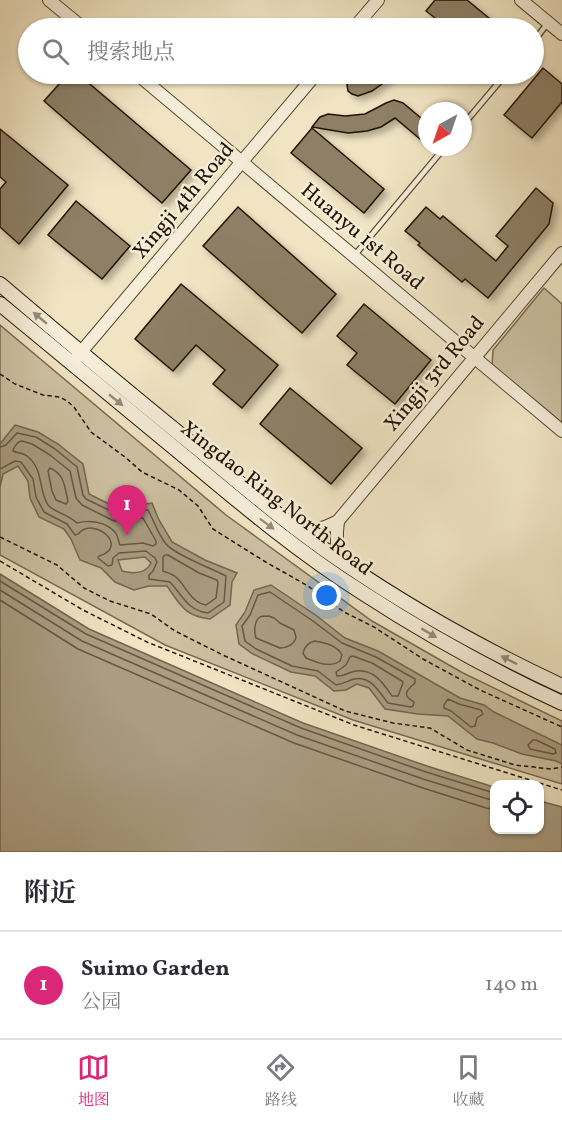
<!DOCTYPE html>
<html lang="zh">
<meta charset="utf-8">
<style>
:root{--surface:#fff;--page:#f7f7f7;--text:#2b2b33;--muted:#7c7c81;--line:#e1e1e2;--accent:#db2777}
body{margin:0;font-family:Vollkorn,"Noto Serif SC",serif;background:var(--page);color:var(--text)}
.controls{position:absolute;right:18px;bottom:18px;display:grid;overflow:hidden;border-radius:12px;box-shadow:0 2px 4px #0004}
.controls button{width:54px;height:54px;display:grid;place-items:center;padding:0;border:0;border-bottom:2px solid var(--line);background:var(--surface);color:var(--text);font:30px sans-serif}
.compass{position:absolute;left:418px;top:102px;width:54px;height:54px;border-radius:50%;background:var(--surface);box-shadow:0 2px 4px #0004;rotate:220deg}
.you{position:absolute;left:327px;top:596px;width:21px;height:21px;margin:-15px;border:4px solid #fff;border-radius:50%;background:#1a73e8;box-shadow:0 0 0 9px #1a73e833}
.badge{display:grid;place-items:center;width:39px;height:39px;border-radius:50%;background:var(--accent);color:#fff;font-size:20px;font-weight:700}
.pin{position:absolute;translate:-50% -50px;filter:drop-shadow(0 2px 3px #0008)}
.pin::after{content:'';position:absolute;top:32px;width:21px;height:18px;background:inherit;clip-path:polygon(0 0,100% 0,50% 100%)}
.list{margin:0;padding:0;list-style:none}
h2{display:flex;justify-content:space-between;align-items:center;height:78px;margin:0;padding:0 24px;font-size:26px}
h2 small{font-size:20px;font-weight:400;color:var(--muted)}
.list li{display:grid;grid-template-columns:39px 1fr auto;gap:18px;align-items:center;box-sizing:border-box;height:108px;padding:0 24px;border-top:2px solid var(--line)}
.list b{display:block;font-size:22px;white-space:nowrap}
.list p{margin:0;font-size:20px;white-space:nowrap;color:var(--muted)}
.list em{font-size:20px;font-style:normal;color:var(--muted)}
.icon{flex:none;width:33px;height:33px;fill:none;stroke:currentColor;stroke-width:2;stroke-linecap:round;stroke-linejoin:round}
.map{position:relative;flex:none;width:562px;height:852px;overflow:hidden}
.search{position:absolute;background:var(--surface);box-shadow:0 2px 4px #0004;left:18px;right:18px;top:18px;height:66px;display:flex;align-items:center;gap:15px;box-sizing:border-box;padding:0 21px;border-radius:33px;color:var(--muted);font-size:22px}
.sheet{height:186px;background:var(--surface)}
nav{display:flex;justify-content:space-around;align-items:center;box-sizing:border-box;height:84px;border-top:2px solid var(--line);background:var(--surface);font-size:16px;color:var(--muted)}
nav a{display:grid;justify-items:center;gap:3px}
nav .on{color:var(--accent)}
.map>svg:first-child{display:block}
</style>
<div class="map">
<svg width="562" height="852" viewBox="0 0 562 852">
<defs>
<filter id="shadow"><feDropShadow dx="4.5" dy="4.5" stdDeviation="3" flood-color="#0004"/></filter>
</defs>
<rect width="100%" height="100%" fill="#f0e4c3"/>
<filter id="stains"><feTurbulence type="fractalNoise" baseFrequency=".00333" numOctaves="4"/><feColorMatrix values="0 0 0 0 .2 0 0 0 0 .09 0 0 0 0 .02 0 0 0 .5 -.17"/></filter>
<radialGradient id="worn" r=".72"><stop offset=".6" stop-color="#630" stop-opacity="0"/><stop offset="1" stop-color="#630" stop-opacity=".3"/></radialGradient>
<!-- green -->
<g fill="#cdc1a2" stroke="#786a52" stroke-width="1.5">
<path d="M544 288 562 304V426L492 367 493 350Z"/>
<path d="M0 325 226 515 372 621 463 673 562 721V784L353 720 165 645 0 555Z"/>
</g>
<!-- water -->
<g fill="#aa9d81" stroke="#74664e" stroke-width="1.5" fill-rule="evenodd">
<path d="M15 425 38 432 58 444 83 464 89 494 117 508 152 503 159 520 172 542 205 560 237 573 232 582 230 605 210 619C185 616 181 606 167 586H149L134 590 115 582 101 568 80 560 71 539 64 529 39 517 30 498 28 481 18 466 3 474 0 487V444ZM145 557 151 563C145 575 133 574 122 571L118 560Z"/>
<path d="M0 574 89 629 303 723 427 766 494 787V830H540V801L562 807V852H0Z"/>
<path d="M271 585 317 616 345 638 378 651 460 698 484 705 494 712 562 745V764L556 761 522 754 493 743 477 739 448 716 418 714 385 709 369 688 357 684 346 690 334 691 315 676 291 672 253 654 239 644 236 625 245 612 254 590Z"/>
</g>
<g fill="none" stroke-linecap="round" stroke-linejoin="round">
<!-- shore -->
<g stroke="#665842" stroke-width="1.5">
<path d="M22 441 32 444 50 455 70 471 76 498 82 505 114 521 143 518 156 541V544L153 546 143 543 120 545C118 541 118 535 115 532 105 521 89 520 77 523 69 515 54 512 48 505 38 490 44 469 27 456 23 453 17 453 13 451 13 448 18 441 22 441Z"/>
<path d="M0 447 6 445 17 433 36 437 55 449 77 467 83 495 86 499 115 513 148 510C154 521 158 534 166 544 175 555 213 569 226 576L224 602 208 613C187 610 183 596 170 582L149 579V575L153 571 157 562 155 558 146 551 119 553 113 558 112 565 108 566 98 558 99 556C130 547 94 515 78 534L75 535 67 524 44 512 36 497 33 479 21 462 15 461 0 469"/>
<path d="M50 468C65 475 64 485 68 501L66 504 56 500 52 491 48 471Z"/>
<path d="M165 555H168L199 573 217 580 218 583 216 598 206 605C191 602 187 588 177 578 173 574 168 573 163 571V557Z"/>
<path d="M0 581 86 634 301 728 426 772 494 793"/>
<path d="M0 590 82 641 297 735 423 779 488 799 494 800"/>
<path d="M270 592 313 621 342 643 376 657 415 679V683C407 690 401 695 414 702L413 706 411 707 388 703C380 693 371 675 354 679 347 681 344 684 336 685L318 671 292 666 256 649 245 641 242 626 250 615 258 595Z"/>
<path d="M0 600 78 649 294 743 420 787 486 808 494 809"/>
<path d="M269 616 274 618 280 623 294 630 296 637C295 644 287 648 280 648L256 638C254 632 254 621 260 617 262 616 267 616 269 616Z"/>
<path d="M315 641C325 643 337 645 342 655L340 661C330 668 318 663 306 658L303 653C304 647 309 642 315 641Z"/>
<path d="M353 656 372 663 402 681 403 683 398 696H392C383 683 374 669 356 671 348 672 344 677 337 676L336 672 346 665 350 657Z"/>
<path d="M448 699 459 704 481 710 483 714 477 718 475 726 471 727 451 711 444 708V705Z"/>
<path d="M533 740H536L555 749 556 753 553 754 530 749 528 745Z"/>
</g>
</g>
<!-- building -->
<g fill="#8d8066" stroke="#221402" stroke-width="1.5" filter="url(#shadow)">
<path d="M435 0H467L501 28H448L426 11Z"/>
<path d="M543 68 562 84V102L532 138 504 115Z"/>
<path d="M68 74H78L191 170 162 203 44 101Z"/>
<path d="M353 74H392L382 84 372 91 358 96 352 94 348 91 347 85 349 79Z"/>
<path d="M394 100 403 103 427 123V145L395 118 381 127 367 131 348 133 312 127 320 117 328 114 345 116 365 114 386 103Z"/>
<path d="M312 128 384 189 364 213 291 153Z"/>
<path d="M0 129 68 185 19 244 0 227V189L6 182 0 177Z"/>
<path d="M536 188 553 203 549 224 488 298 465 279 462 282 418 245 420 243 405 231 426 207 440 219 443 216 496 261 508 246 496 236Z"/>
<path d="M76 201 130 246 102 279 48 235Z"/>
<path d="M238 207 336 294 302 333 203 246Z"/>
<path d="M181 284 278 365 242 408 213 384 225 370 196 345 173 371 135 339Z"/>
<path d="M364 304 431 360 395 404 347 365 357 353 337 336Z"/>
<path d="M290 388 362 448 331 484 260 424Z"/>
</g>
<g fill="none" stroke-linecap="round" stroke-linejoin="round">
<!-- service casing -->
<g stroke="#564832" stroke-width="7">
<g id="service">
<path d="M534 41 547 24"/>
<path d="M463 125 506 74"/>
<path d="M354 256 445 147"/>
</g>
</g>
<!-- tertiary casing -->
<g stroke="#564832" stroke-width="14">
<g id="tertiary">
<path d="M49 0 83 28"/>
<path d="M521 0 562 34"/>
<path d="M354 28 378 0"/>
<path d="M137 74 562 431"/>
<path d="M76 358 316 74"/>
<path d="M338 521C336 536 336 547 340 561"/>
<path d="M296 529C312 532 323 529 338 521L562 253"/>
</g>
</g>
<!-- secondary casing -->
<g stroke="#221402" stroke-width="16">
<g id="secondary">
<path d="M0 284C67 341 134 397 202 452 248 490 292 528 341 561 411 609 485 650 562 686"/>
<path d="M0 304C63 356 126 408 189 460 245 507 301 554 363 593 426 634 493 671 562 703"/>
</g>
</g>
<!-- path -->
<g stroke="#221402" stroke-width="1.5" stroke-dasharray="4.5 3" stroke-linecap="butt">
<path d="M0 374 15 384 43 395 60 397 67 401 74 407 91 432 125 457 142 472 179 490 198 506 213 529 264 561 308 586 344 612 374 627 423 659 480 690 562 727"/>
<path d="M0 537 57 565 84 588 110 601 151 614 175 631 225 656 345 711 393 723 430 728 467 750 515 765 551 769 562 767"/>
<path d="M0 561 83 610 147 642 354 725 562 790"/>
</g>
<!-- service -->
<use href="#service" stroke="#f5edd8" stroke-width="4.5"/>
<!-- tertiary -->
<use href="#tertiary" stroke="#f5edd8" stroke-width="12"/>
<!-- secondary -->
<use href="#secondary" stroke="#f5edd8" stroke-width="14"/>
</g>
<!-- one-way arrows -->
<defs><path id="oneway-solid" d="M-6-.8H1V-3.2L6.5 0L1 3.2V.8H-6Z" transform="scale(1.5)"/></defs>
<g fill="#968b78">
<use href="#oneway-solid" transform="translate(40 318) rotate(-140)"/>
<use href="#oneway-solid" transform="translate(116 400) rotate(39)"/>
<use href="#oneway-solid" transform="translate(267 524) rotate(37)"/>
<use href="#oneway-solid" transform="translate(429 633) rotate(31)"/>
<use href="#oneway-solid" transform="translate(509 660) rotate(-153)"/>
</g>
<g text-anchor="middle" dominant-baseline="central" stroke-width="5" stroke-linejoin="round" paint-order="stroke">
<!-- street labels -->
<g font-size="21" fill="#221402" stroke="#f5edd8">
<text transform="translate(184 201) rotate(-50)">Xingji 4th Road</text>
<text transform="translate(362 237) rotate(40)">Huanyu 1st Road</text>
<text transform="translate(435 374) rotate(-50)">Xingji 3rd Road</text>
<text transform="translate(276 499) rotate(38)">Xingdao Ring North Road</text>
</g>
</g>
<rect width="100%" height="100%" filter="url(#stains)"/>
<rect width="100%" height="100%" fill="url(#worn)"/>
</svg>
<div class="controls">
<button><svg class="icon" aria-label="locate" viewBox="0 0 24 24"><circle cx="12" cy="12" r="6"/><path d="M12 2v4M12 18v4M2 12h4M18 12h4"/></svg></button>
</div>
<svg class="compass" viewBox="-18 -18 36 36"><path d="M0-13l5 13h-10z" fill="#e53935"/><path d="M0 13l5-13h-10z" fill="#7c7c81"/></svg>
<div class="you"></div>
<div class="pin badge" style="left:127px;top:535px">1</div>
<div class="search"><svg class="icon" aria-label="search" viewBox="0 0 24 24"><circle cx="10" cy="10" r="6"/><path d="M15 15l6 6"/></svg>搜索地点</div>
</div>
<section class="sheet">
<h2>附近<small></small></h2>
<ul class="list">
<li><span class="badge">1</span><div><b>Suimo Garden</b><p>公园</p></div><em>140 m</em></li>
</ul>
</section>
<nav>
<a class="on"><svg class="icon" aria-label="map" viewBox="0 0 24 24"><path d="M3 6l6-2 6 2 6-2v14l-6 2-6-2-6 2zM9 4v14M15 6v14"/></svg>地图</a>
<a><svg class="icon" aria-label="directions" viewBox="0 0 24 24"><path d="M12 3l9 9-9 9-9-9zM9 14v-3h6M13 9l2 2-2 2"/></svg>路线</a>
<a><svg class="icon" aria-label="saved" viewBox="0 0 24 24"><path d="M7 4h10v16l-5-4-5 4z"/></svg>收藏</a>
</nav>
